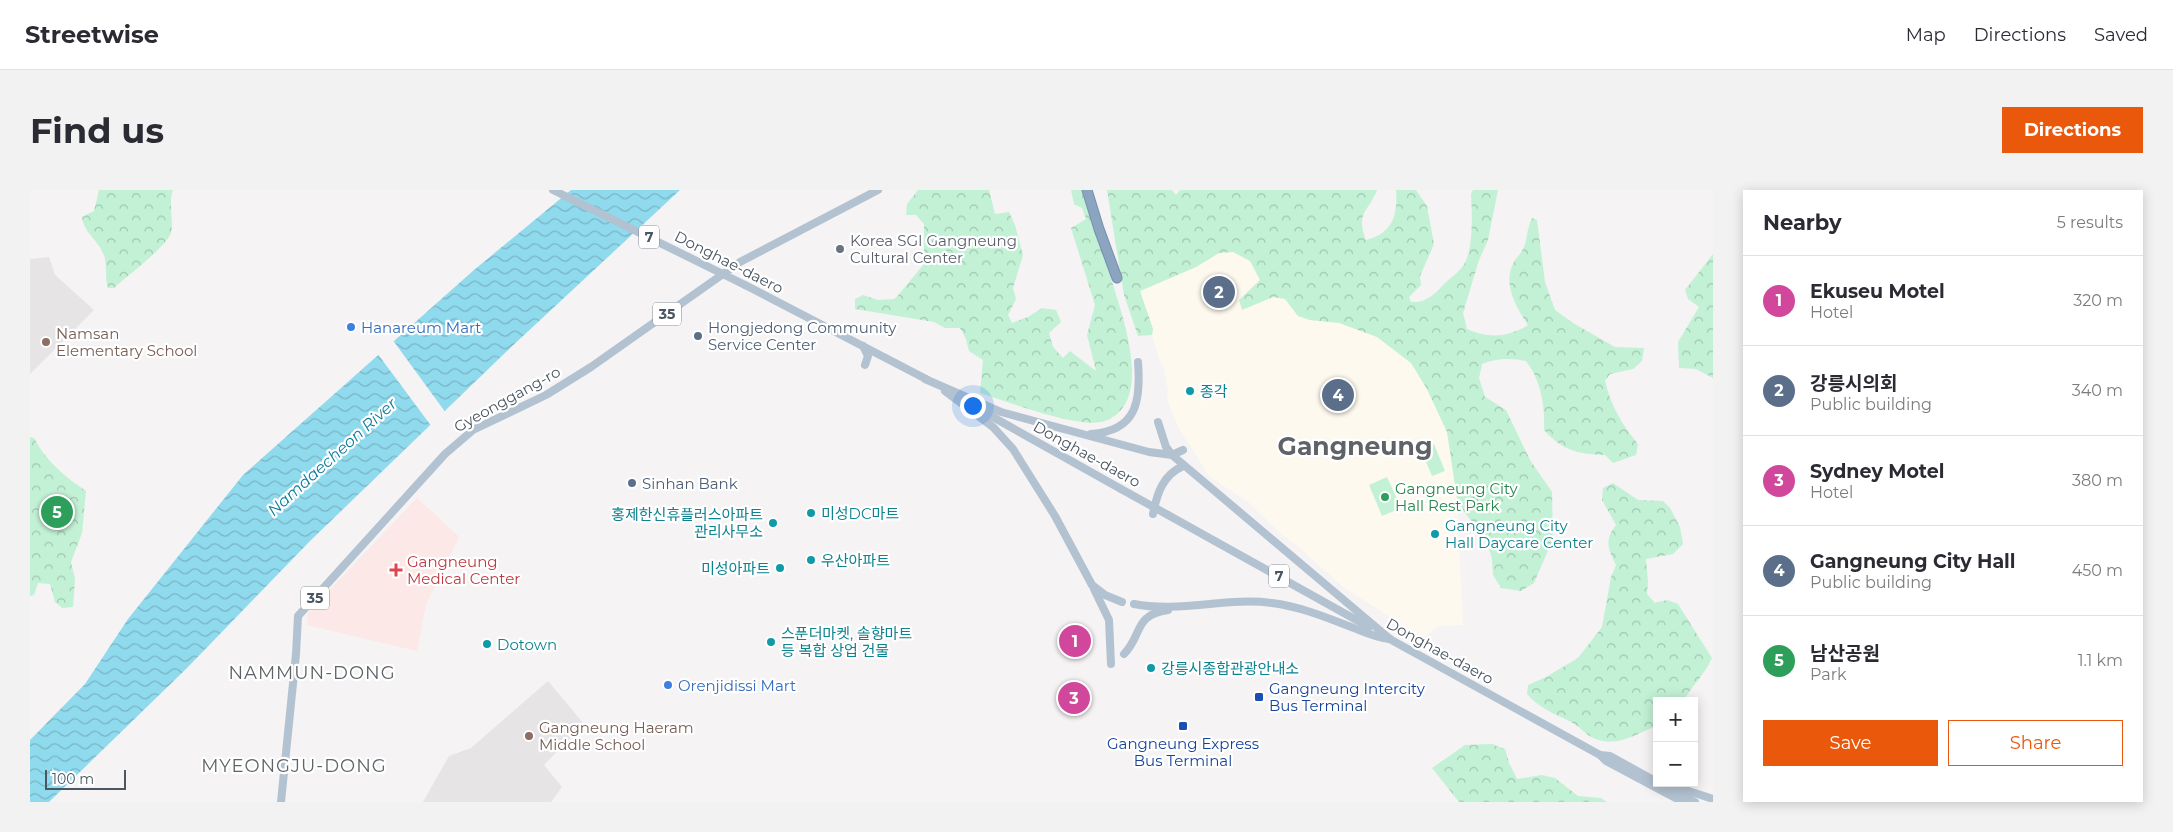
<!DOCTYPE html>
<meta charset="utf-8">
<style>
:root{--surface:#fff;--page:#f2f2f3;--text:#2b2b33;--muted:#7c7c81;--line:#e1e1e2;--accent:#ea580c}
body{margin:0;font-family:Montserrat,"Noto Sans KR",sans-serif;background:var(--page);color:var(--text)}
.controls{position:absolute;right:15px;bottom:15px;display:grid;overflow:hidden;border-radius:0px;box-shadow:0 2px 12px #0003}
.controls button{width:45px;height:45px;display:grid;place-items:center;padding:0;border:0;border-bottom:1px solid var(--line);background:var(--surface);color:var(--text);font:25px sans-serif}
.scale{position:absolute;left:15px;bottom:12px;width:81px;box-sizing:border-box;padding-left:5px;border:2px solid #4a5661;border-top:0;font-size:14px;line-height:18px;white-space:nowrap;color:#4a5661;-webkit-text-stroke:4px #fff;paint-order:stroke}
.you{position:absolute;left:942px;top:215px;width:18px;height:18px;margin:-12px;border:4px solid #fff;border-radius:50%;background:#1a73e8;box-shadow:0 0 0 8px #1a73e833}
.badge{display:grid;place-items:center;width:32px;height:32px;border-radius:50%;background:var(--accent);color:#fff;font-size:16px;font-weight:700}
.pin{position:absolute;translate:-50% -50%;border:2px solid #fff;box-shadow:0 1px 5px #0006}
.list{margin:0;padding:0;list-style:none}
h2{display:flex;justify-content:space-between;align-items:center;height:65px;margin:0;padding:0 20px;font-size:21px}
h2 small{font-size:16px;font-weight:400;color:var(--muted)}
.list li{display:grid;grid-template-columns:32px 1fr auto;gap:15px;align-items:center;box-sizing:border-box;height:90px;padding:0 20px;border-top:1px solid var(--line)}
.list b{display:block;font-size:19px;white-space:nowrap}
.list p{margin:0;font-size:16px;white-space:nowrap;color:var(--muted)}
.list em{font-size:16px;font-style:normal;color:var(--muted)}
.actions{display:flex;gap:10px;padding:15px 20px}
.actions a{flex:1;padding:11px 0;border:1px solid var(--accent);border-radius:0px;text-align:center;font-size:18px;color:var(--accent)}
.actions .main{background:var(--accent);color:#fff}
.map{position:relative;flex:none;width:1683px;height:612px;overflow:hidden;border-radius:0px}
header{display:flex;align-items:center;gap:30px;box-sizing:border-box;height:70px;padding:0 25px;background:var(--surface);border-bottom:1px solid var(--line)}
header strong{font-size:24px}
nav{display:flex;gap:28px;margin-inline-start:auto;font-size:18px}
.intro{display:flex;align-items:center;justify-content:space-between;box-sizing:border-box;height:120px;padding:0 30px}
h1{margin:0;font-size:35px}
.button{padding:12px 22px;border-radius:0px;background:var(--accent);color:#fff;font-size:18px;font-weight:700}
main{display:flex;gap:30px;padding:0 30px}
aside{flex:1;background:var(--surface);border-radius:0px;box-shadow:0 2px 12px #0003}
.map>svg:first-child{display:block}
</style>
<header>
<strong>Streetwise</strong>
<nav><a>Map</a><a>Directions</a><a>Saved</a></nav>
</header>
<div class="intro"><h1>Find us</h1><a class="button">Directions</a></div>
<main>
<div class="map">
<svg width="1683" height="612" viewBox="0 0 1683 612">
<defs>
<pattern id="forest-crowns" width="20" height="18" patternUnits="userSpaceOnUse" patternTransform="scale(1.25)"><rect width="20" height="18" fill="#c3f1d5"/><path d="M2 6a3 3 0 1 1 6 0M12 15a3 3 0 1 1 6 0" fill="none" stroke="#a0c6b0"/></pattern>
<pattern id="water-waves" width="16" height="10" patternUnits="userSpaceOnUse" patternTransform="scale(1.25)"><rect width="16" height="10" fill="#90daee"/><path d="M0 5q4-4 8 0t8 0" fill="none" stroke="#78b4c4"/></pattern>
</defs>
<rect width="100%" height="100%" fill="#f5f3f3"/>
<!-- commercial -->
<path fill="#fdf9ef" d="M1203 62 1221 71 1230 90 1209 110 1243 107 1255 109 1268 126 1280 130 1309 132 1347 147 1381 173 1397 200 1417 242 1427 308 1433 435 1409 436 1393 448 1313 397 1272 360 1252 345 1218 312 1180 287 1149 239 1137 209 1138 200 1134 179 1130 172 1122 145 1123 139 1110 101 1166 77 1189 63Z"/>
<!-- education -->
<g fill="#e6e4e5">
<path d="M19 67 25 85 64 120 0 184V69Z"/>
<path d="M518 491 554 534 514 575 532 597 521 612H393L419 566 441 558Z"/>
</g>
<!-- medical -->
<path fill="#fce8e6" d="M387 308 429 347 396 414 387 461 277 435 278 423Z"/>
<!-- forest -->
<g fill="url(#forest-crowns)">
<path d="M69 0H143C138 14 144 33 141 43 136 57 97 86 84 98H78C75 88 77 79 75 69 72 52 54 45 52 27L64 21Z"/>
<path d="M888 0H959L965 24 979 22 985 35 993 65 983 98 986 109 978 125 982 133 998 127 1012 118 1026 120 1031 132 1019 143 1023 157 1033 168 1040 161 1066 181 1057 145 1065 115 1041 38 1056 29 1052 18 1044 14 1041 0H1057C1068 28 1074 59 1081 88 1091 123 1126 212 1075 231 1051 240 976 211 950 203L953 170 939 161 936 149 930 138H915L904 132 825 119V109L833 105 848 110 865 109 894 74V34L886 25H876L877 14Z"/>
<path d="M1077 0H1142L1146 5 1150 0H1347C1339 22 1325 22 1336 50 1363 44 1368 24 1366 0H1386L1397 16 1404 54 1390 86 1391 95 1379 107 1381 112C1396 113 1404 105 1413 95 1419 89 1428 83 1433 76 1444 61 1442 22 1441 4L1443 0H1468L1458 50 1449 70 1433 123 1437 139C1458 149 1478 147 1498 135 1486 117 1471 92 1485 70 1487 67 1490 65 1492 61 1498 50 1496 41 1502 28L1507 30 1515 92 1525 120 1543 133 1585 157 1614 158 1612 171 1603 179 1580 184 1575 191C1581 216 1592 235 1608 254L1606 265 1583 273 1575 265C1548 264 1533 261 1514 240 1515 216 1511 190 1496 171 1481 168 1466 168 1452 174L1449 188 1455 207 1476 220 1500 270 1522 302 1523 349 1504 393 1491 401 1471 398 1463 385 1462 369 1455 344 1444 335 1433 320 1427 308 1417 242 1397 199 1381 173 1347 147 1309 133 1280 130 1268 126 1255 109 1243 107 1212 120 1209 110 1230 90 1220 71 1203 62 1189 63 1166 77 1110 101 1123 139 1122 145 1108 146 1094 105Z"/>
<path d="M1683 64V188L1666 179 1649 178 1648 152 1669 117 1658 109 1655 100Z"/>
<path d="M0 247 4 248C16 271 34 286 56 301L52 343 41 372 45 389 43 417 32 418 25 412 20 394 8 393 4 405 0 406Z"/>
<path d="M1583 293 1608 310 1633 311 1640 318 1650 337 1653 354 1643 364 1616 369 1618 391 1617 404 1625 413 1637 410 1648 414 1682 468C1674 485 1663 495 1653 511H1627V535C1604 546 1582 560 1558 545 1552 540 1546 534 1539 531 1523 523 1509 518 1497 504L1498 495 1516 487 1548 468 1572 437 1581 387 1586 375C1578 359 1574 350 1586 335L1572 310 1573 298Z"/>
<path d="M1462 554 1475 559 1479 573 1487 589 1512 585 1525 588 1548 606 1571 608 1577 612H1429L1402 578 1435 555Z"/>
</g>
<!-- pitch -->
<g fill="#c3f1d5">
<path d="M1404 254 1415 281 1402 286 1391 260Z"/>
<path d="M1357 287 1371 318 1352 326 1339 295Z"/>
</g>
<!-- water -->
<path fill="url(#water-waves)" d="M541 0H650L477 161 280 351 157 478 19 612H0V550L55 494 98 429 213 285 444 80Z"/>
<!-- pier -->
<path fill="#f5f3f3" d="M362 149 416 223 402 237 347 163Z"/>
<g fill="none" stroke-linecap="round" stroke-linejoin="round">
<!-- highway casing -->
<g stroke="#7690ad" stroke-width="11">
<path id="highway" d="M1057 0 1069 39 1087 88"/>
</g>
<!-- major -->
<g stroke="#b3c2d1" stroke-width="8">
<path d="M715 95 898 190"/>
<path d="M833 156 838 166 835 175"/>
<path d="M895 189 971 222 1119 262 1142 265 1360 449"/>
<path d="M915 201 963 237 983 259 1025 326 1062 395 1075 405 1092 412"/>
<path d="M936 212 1091 299"/>
<path d="M1128 232 1136 257 1142 265 1153 260"/>
<path d="M1061 244C1107 241 1111 211 1108 172"/>
<path d="M1123 324C1127 303 1133 285 1153 276"/>
<path d="M1138 325 1339 437"/>
<path d="M1064 399 1079 430 1081 474"/>
<path d="M1104 414C1150 423 1196 407 1242 413 1267 416 1293 426 1316 435 1333 441 1342 447 1360 449"/>
<path d="M1356 447 1570 565"/>
<path d="M1094 464C1113 445 1103 425 1138 420"/>
<path d="M1627 592 1580 566 1570 565 1576 571 1653 612"/>
<path d="M1634 593 1683 609"/>
<path d="M1638 598 1665 612"/>
<path d="M251 612 266 464 268 426 415 264 443 240 516 205 561 177 710 72 848 0"/>
</g>
<!-- highway -->
<use href="#highway" stroke="#8ba5c1" stroke-width="9"/>
<!-- major-bridge -->
<g stroke="#b3c2d1" stroke-width="8">
<path d="M523 0 715 95"/>
<path d="M1091 299 1138 325"/>
</g>
</g>
<!-- markers -->
<circle fill="#6b7280" stroke="#fff" stroke-width="2" cx="810" cy="59" r="5"/>
<g fill="#3f7fe0" stroke="#fff" stroke-width="2">
<circle cx="321" cy="137" r="5"/>
<circle cx="638" cy="495" r="5"/>
</g>
<g fill="#5c6f8a" stroke="#fff" stroke-width="2">
<circle cx="668" cy="146" r="5"/>
<circle cx="602" cy="293" r="5"/>
</g>
<g fill="#8d6e63" stroke="#fff" stroke-width="2">
<circle cx="16" cy="152" r="5"/>
<circle cx="499" cy="546" r="5"/>
</g>
<g fill="#0f9aa8" stroke="#fff" stroke-width="2">
<circle cx="1160" cy="201" r="5"/>
<circle cx="781" cy="323" r="5"/>
<circle cx="743" cy="333" r="5"/>
<circle cx="1405" cy="344" r="5"/>
<circle cx="781" cy="370" r="5"/>
<circle cx="750" cy="378" r="5"/>
<circle cx="741" cy="452" r="5"/>
<circle cx="457" cy="454" r="5"/>
<circle cx="1121" cy="478" r="5"/>
</g>
<circle fill="#2e9e5b" stroke="#fff" stroke-width="2" cx="1355" cy="307" r="5"/>
<path fill="#e0444e" stroke="#fff" stroke-width="2" d="M363.5 372.5h5v5h5v5h-5v5h-5v-5h-5v-5h5z"/>
<g fill="#1a4fb4" stroke="#fff" stroke-width="2">
<rect x="1224" y="502" width="10" height="10" rx="2.5"/>
<rect x="1148" y="531" width="10" height="10" rx="2.5"/>
</g>
<g text-anchor="middle" dominant-baseline="central" stroke-width="4.5" stroke-linejoin="round" paint-order="stroke">
<!-- shield labels -->
<g fill="#fff" stroke="#808990" stroke-width="1">
<rect x="609" y="35.5" width="20" height="23" rx="4"/>
<rect x="623" y="112.5" width="28" height="23" rx="4"/>
<rect x="1239" y="374.5" width="20" height="23" rx="4"/>
<rect x="271" y="396.5" width="28" height="23" rx="4"/>
</g>
<g font-size="14" font-weight="bold" fill="#4a5661">
<text x="619" y="47">7</text>
<text x="637" y="124">35</text>
<text x="1249" y="386">7</text>
<text x="285" y="408">35</text>
</g>
<!-- worship labels -->
<g font-size="15" fill="#5b616d" stroke="#fff" text-anchor="start">
<text x="820" y="50">Korea SGI Gangneung<tspan x="820" dy="17">Cultural Center</tspan></text>
</g>
<!-- street labels -->
<g font-size="15" fill="#4a5661" stroke="#fff">
<text transform="translate(699 72) rotate(27)">Donghae-daero</text>
<text transform="translate(477 209) rotate(-29)">Gyeonggang-ro</text>
<text transform="translate(1057 264) rotate(29)">Donghae-daero</text>
<text transform="translate(1410 461) rotate(29)">Donghae-daero</text>
</g>
<!-- shop labels -->
<g font-size="15" fill="#366cbe" stroke="#fff" text-anchor="start">
<text x="331" y="137">Hanareum Mart</text>
<text x="648" y="495">Orenjidissi Mart</text>
</g>
<!-- service labels -->
<g font-size="15" fill="#4e5e75" stroke="#fff" text-anchor="start">
<text x="678" y="137">Hongjedong Community<tspan x="678" dy="17">Service Center</tspan></text>
<text x="612" y="293">Sinhan Bank</text>
</g>
<!-- education labels -->
<g font-size="15" fill="#785e54" stroke="#fff" text-anchor="start">
<text x="26" y="143">Namsan<tspan x="26" dy="17">Elementary School</tspan></text>
<text x="509" y="537">Gangneung Haeram<tspan x="509" dy="17">Middle School</tspan></text>
</g>
<!-- culture labels -->
<g font-size="15" fill="#0d838f" stroke="#fff" text-anchor="start">
<text x="1170" y="201">종각</text>
<text x="791" y="323">미성DC마트</text>
<text x="733" y="324" text-anchor="end">홍제한신휴플러스아파트<tspan x="733" dy="17">관리사무소</tspan></text>
<text x="1415" y="335">Gangneung City<tspan x="1415" dy="17">Hall Daycare Center</tspan></text>
<text x="791" y="370">우산아파트</text>
<text x="740" y="378" text-anchor="end">미성아파트</text>
<text x="751" y="443">스푼더마켓, 솔향마트<tspan x="751" dy="17">등 복합 상업 건물</tspan></text>
<text x="467" y="454">Dotown</text>
<text x="1131" y="478">강릉시종합관광안내소</text>
</g>
<!-- leisure labels -->
<g font-size="15" fill="#27864d" stroke="#fff" text-anchor="start">
<text x="1365" y="298">Gangneung City<tspan x="1365" dy="17">Hall Rest Park</tspan></text>
</g>
<!-- health labels -->
<g font-size="15" fill="#be3a42" stroke="#fff" text-anchor="start">
<text x="377" y="371">Gangneung<tspan x="377" dy="17">Medical Center</tspan></text>
</g>
<!-- transit labels -->
<g font-size="15" fill="#164399" stroke="#fff" text-anchor="start">
<text x="1239" y="498">Gangneung Intercity<tspan x="1239" dy="17">Bus Terminal</tspan></text>
<text x="1153" y="553" text-anchor="middle">Gangneung Express<tspan x="1153" dy="17">Bus Terminal</tspan></text>
</g>
<!-- water labels -->
<g font-size="16" font-style="italic" fill="#0c7c9b" stroke="#fff">
<text transform="translate(302 267) rotate(-42)">Namdaecheon River</text>
</g>
<!-- quarter labels -->
<g font-size="18" letter-spacing="1" fill="#5f6368" stroke="#fff">
<text x="282" y="483">NAMMUN-DONG</text>
<text x="264" y="576">MYEONGJU-DONG</text>
</g>
<!-- town labels -->
<g font-size="25" font-weight="bold" fill="#5f6368" stroke="#fff">
<text x="1325" y="256">Gangneung</text>
</g>
</g>
</svg>
<div class="controls">
<button>+</button>
<button>−</button>
</div>
<div class="scale">100 m</div>
<div class="you"></div>
<div class="pin badge" style="left:1045px;top:451px;background:#d1479c">1</div>
<div class="pin badge" style="left:1189px;top:102px;background:#5c6f8a">2</div>
<div class="pin badge" style="left:1044px;top:508px;background:#d1479c">3</div>
<div class="pin badge" style="left:1308px;top:205px;background:#5c6f8a">4</div>
<div class="pin badge" style="left:27px;top:322px;background:#2e9e5b">5</div>
</div>
<aside>
<h2>Nearby<small>5 results</small></h2>
<ul class="list">
<li><span class="badge" style="background:#d1479c">1</span><div><b>Ekuseu Motel</b><p>Hotel</p></div><em>320 m</em></li>
<li><span class="badge" style="background:#5c6f8a">2</span><div><b>강릉시의회</b><p>Public building</p></div><em>340 m</em></li>
<li><span class="badge" style="background:#d1479c">3</span><div><b>Sydney Motel</b><p>Hotel</p></div><em>380 m</em></li>
<li><span class="badge" style="background:#5c6f8a">4</span><div><b>Gangneung City Hall</b><p>Public building</p></div><em>450 m</em></li>
<li><span class="badge" style="background:#2e9e5b">5</span><div><b>남산공원</b><p>Park</p></div><em>1.1 km</em></li>
</ul>
<div class="actions"><a class="main">Save</a><a>Share</a></div>
</aside>
</main>
